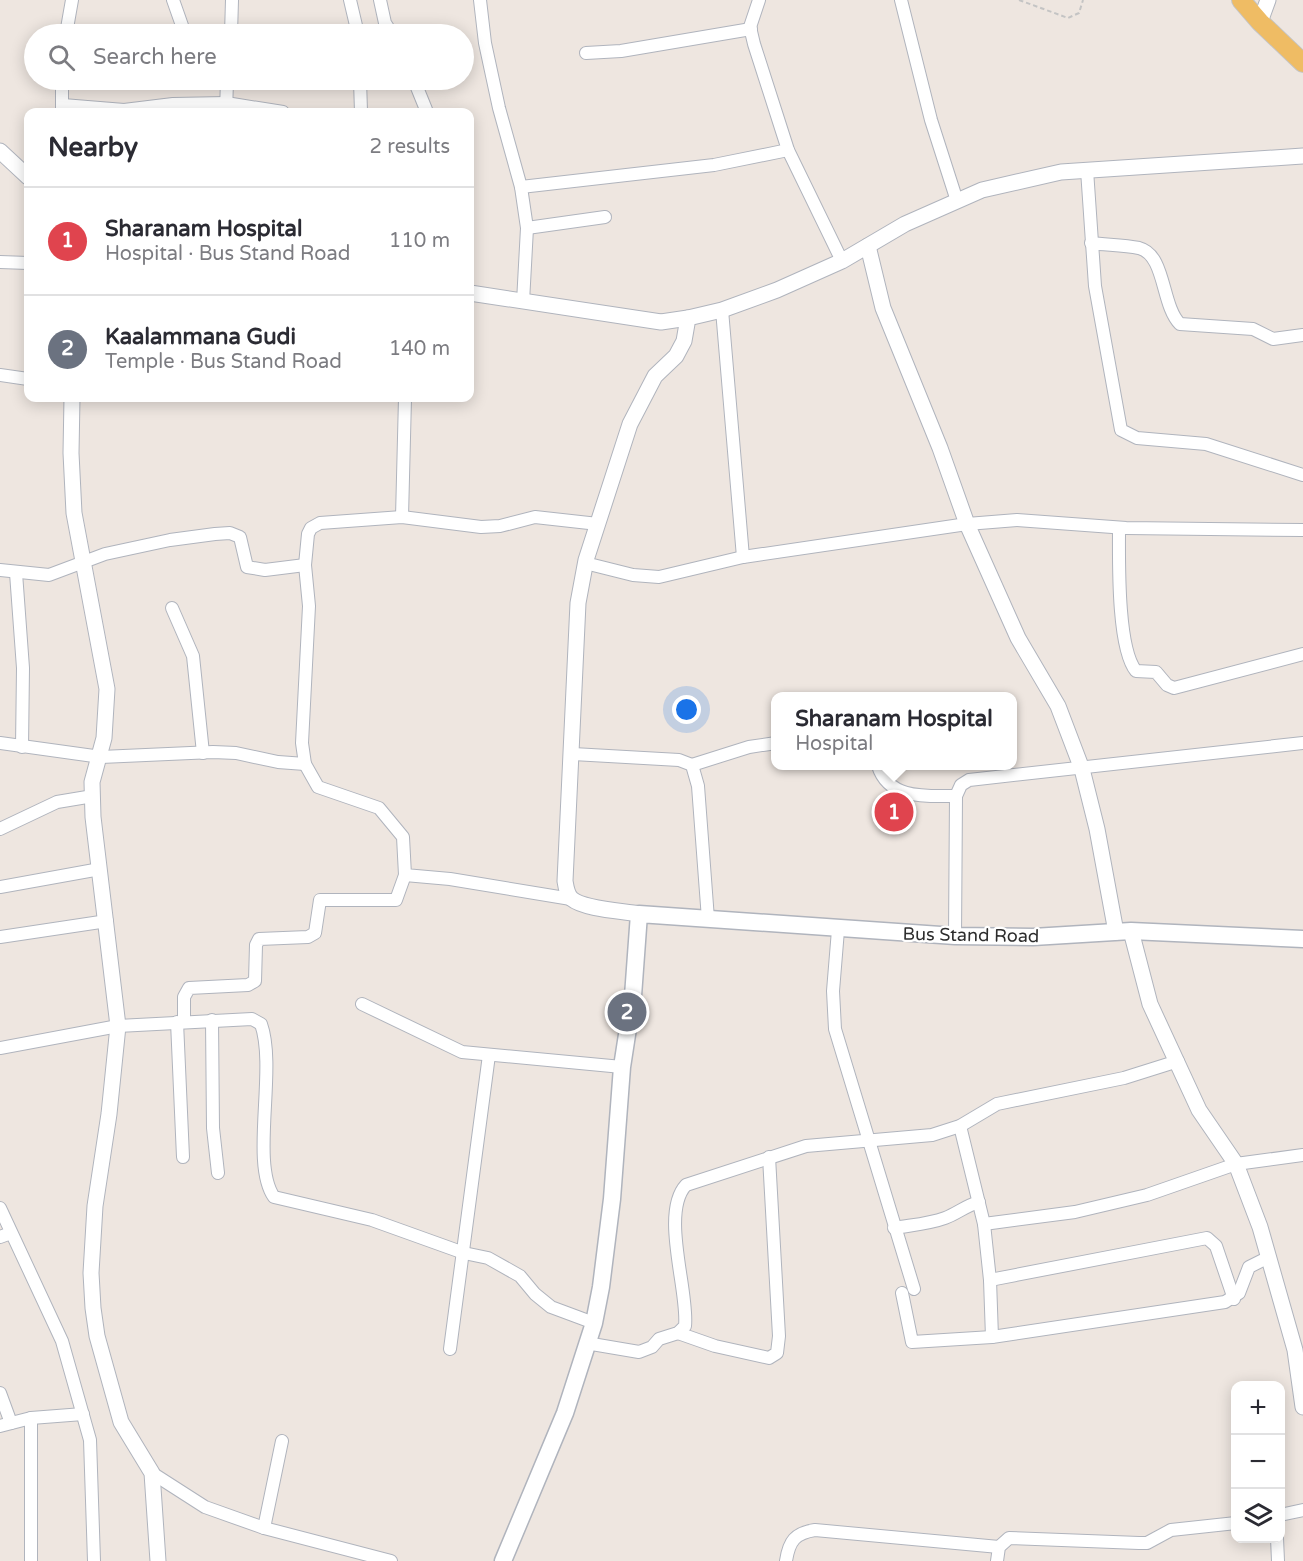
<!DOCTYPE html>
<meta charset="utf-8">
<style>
:root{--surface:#fff;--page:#f7f7f7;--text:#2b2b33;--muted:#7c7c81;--line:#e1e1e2;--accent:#0f766e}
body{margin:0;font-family:"Varela Round",sans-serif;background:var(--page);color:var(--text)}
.controls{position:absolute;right:18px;bottom:18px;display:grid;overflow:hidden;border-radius:12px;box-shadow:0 3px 15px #0003}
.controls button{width:54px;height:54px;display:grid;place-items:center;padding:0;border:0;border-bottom:2px solid var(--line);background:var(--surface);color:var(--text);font:30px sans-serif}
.you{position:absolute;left:687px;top:710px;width:21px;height:21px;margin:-15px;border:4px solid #fff;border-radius:50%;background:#1a73e8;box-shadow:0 0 0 9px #1a73e833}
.badge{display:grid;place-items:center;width:39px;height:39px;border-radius:50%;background:var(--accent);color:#fff;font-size:20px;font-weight:700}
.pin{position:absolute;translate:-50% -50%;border:3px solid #fff;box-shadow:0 2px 6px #0006}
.popup{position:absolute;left:771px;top:692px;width:246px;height:78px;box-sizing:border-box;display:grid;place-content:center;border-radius:12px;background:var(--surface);filter:drop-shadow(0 2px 4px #0005);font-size:20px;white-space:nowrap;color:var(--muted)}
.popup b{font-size:22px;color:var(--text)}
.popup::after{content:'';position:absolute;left:50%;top:100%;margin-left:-12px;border:12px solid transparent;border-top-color:var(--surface)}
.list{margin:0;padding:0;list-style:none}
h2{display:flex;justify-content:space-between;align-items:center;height:78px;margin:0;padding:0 24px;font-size:26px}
h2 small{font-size:20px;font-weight:400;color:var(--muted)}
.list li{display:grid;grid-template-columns:39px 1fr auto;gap:18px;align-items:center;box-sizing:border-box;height:108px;padding:0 24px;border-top:2px solid var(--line)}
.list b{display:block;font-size:22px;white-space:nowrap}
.list p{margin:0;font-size:20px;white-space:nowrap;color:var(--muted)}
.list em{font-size:20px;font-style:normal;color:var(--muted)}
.icon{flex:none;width:33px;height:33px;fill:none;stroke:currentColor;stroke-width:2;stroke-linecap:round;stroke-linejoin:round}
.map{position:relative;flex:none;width:1303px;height:1561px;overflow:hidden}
.search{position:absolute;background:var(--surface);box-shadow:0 3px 15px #0003;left:24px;top:24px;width:450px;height:66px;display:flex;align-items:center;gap:15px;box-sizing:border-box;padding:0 21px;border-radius:33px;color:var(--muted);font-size:22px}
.panel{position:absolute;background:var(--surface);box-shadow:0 3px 15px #0003;left:24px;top:108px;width:450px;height:294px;border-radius:12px}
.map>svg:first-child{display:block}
</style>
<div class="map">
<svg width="1303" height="1561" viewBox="0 0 1303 1561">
<rect width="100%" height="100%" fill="#eee6e0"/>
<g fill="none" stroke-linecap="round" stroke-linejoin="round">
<!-- minor casing -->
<g stroke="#b0b4bd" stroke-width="14">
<g id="minor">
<path d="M173 0 185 34"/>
<path d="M350 0 358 34"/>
<path d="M380 0 385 23 392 34"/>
<path d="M480 0 485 43 499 108 521 187 527 228 523 302"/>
<path d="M759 0 750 27 754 44 788 150 842 261"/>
<path d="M901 0 931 120 957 201"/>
<path d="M66 34 72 0"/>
<path d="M231 34 232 0"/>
<path d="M586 53 621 51 751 29"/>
<path d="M62 80V111"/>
<path d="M360 80 361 112"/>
<path d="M414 80 427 112"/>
<path d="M63 105 124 110 173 104 226 103 283 112"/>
<path d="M226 112 227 80"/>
<path d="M1087 170 1095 286 1121 430 1137 438 1206 444 1303 475"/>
<path d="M521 187 714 165 788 150"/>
<path d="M527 228 605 217"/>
<path d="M1091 243C1106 245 1123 245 1139 248 1166 255 1161 305 1180 324L1253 329 1273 339 1303 335"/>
<path d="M0 262 28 263"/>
<path d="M722 310 743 557"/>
<path d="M0 375 28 379"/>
<path d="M402 517 405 398"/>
<path d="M1119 528C1119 559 1117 648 1136 671L1156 672 1167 685 1174 688 1303 654"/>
<path d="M585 563 633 575 659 577 743 557 967 524 1017 520 1126 528 1303 530"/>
<path d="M0 570 49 575 105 554 170 540 215 534 230 533 240 537 247 567 265 570 305 565"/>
<path d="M16 573 23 668 22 747"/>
<path d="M172 608 193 656 203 753"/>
<path d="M0 743 101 757 213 752 236 753 278 762 305 764"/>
<path d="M573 754 679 760 692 765 698 786 708 919"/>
<path d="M692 765 749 747 776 743"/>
<path d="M878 766C889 800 926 796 956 796"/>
<path d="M0 829 57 802 93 796"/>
<path d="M0 887 100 869"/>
<path d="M571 899 450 879 405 875 403 837 379 808 318 787 305 764 302 743 309 606 305 565 308 534 311 528 320 523 402 517 481 527 500 526 535 517 598 524"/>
<path d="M838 930 833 991 835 1029 914 1289"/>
<path d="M955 936 956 796 961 785 969 780 1303 743"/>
<path d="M0 937 107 921"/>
<path d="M362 1004 462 1052 622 1067"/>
<path d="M212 1020 213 1128 218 1173"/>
<path d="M184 1021V997L189 988 248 985 255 981 256 945 259 939 308 937 315 933 320 900H396L405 875"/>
<path d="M177 1022 183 1157"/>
<path d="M0 1048 118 1026 252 1019 261 1024C277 1069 250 1163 274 1197L372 1220 464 1253 488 1258 520 1276 535 1294 551 1307 594 1323"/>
<path d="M960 1126 984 1224 990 1280 992 1337"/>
<path d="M0 1208 62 1341 90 1440 94 1561"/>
<path d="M984 1224 1075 1212 1147 1195 1236 1164 1303 1155"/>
<path d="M894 1228C911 1225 929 1224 945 1218 958 1213 965 1206 979 1202"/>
<path d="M0 1237 11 1233"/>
<path d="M990 1280 1207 1238 1216 1246 1234 1299"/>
<path d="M902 1293 912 1342 992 1337 1225 1302 1239 1293 1249 1267 1269 1257"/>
<path d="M678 1333 715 1346 769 1358 777 1353 779 1336 769 1157"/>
<path d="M586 1343 639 1352 652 1347 659 1339 678 1333 685 1326C689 1292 660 1213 686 1185L806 1146 932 1135 960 1126 997 1104 1124 1078 1178 1061"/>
<path d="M450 1349 489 1055"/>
<path d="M0 1393 11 1423"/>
<path d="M31 1418V1561"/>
<path d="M0 1426 31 1418 83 1414"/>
<path d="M152 1473 205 1507 264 1528 391 1561"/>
<path d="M1280 1515 1303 1510"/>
<path d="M264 1528 282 1441"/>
<path d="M1277 1538 1278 1561"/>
<path d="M786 1561C789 1541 795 1533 815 1530L999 1547"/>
<path d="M997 1561 999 1547 1009 1538 1139 1543H1147L1171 1530 1236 1523"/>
</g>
</g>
<!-- tertiary casing -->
<g stroke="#b0b4bd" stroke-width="17">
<g id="tertiary">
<path d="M1260 22 1268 0"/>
<path d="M0 151 28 177"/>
<path d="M868 246 883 308 940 448 967 524 1018 638 1058 706 1082 769 1097 829 1116 932"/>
<path d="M470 293 661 322 688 318"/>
<path d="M72 398 71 453 74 513 107 689 104 738 92 782 93 817 118 1026 109 1114 95 1206 91 1273 93 1308 97 1336 121 1422 152 1473 158 1561"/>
<path d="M639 914C623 911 584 909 572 899 567 895 566 887 565 881L578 603 586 560 630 424 655 376 676 356 684 341 688 318 722 310 777 290 842 261 905 224 982 190 1061 172 1303 156"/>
<path d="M1131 931 1150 1004 1199 1110 1236 1164 1260 1227 1295 1350 1303 1407"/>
</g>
</g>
<!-- secondary casing -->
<g stroke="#b0b4bd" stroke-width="19">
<path id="secondary" d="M503 1561 565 1413 594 1323 601 1287 612 1199 622 1067 633 996 639 914 955 936 1033 937 1131 931 1303 939"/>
</g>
<!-- primary casing -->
<g stroke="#c4c4c4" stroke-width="20">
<path id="primary" d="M1241 0 1260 22 1303 63"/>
</g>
<!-- path -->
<path stroke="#c4c4c4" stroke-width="2" stroke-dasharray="4.5 3" stroke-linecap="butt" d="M1019 0 1068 18 1079 13 1083 0"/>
<!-- minor -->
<use href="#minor" stroke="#fff" stroke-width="12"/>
<!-- tertiary -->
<use href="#tertiary" stroke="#fff" stroke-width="15"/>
<!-- secondary -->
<use href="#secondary" stroke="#fff" stroke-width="16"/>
<!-- primary -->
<use href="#primary" stroke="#efbc64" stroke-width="18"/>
</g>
<g text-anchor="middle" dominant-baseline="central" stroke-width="4.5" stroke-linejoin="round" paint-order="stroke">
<!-- street labels -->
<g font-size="18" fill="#2d2d2d" stroke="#fff">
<text transform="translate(971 935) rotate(1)">Bus Stand Road</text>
</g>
</g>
</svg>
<div class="controls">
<button>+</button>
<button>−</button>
<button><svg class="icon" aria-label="layers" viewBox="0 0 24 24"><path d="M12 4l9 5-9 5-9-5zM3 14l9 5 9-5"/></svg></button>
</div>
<div class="you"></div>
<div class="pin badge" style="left:894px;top:812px;background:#e0444e">1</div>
<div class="popup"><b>Sharanam Hospital</b>Hospital</div>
<div class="pin badge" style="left:627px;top:1012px;background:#6b7280">2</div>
<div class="search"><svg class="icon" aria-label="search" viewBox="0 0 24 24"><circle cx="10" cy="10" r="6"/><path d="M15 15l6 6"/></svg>Search here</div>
<section class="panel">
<h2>Nearby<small>2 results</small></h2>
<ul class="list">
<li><span class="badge" style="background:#e0444e">1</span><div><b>Sharanam Hospital</b><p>Hospital · Bus Stand Road</p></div><em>110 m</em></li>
<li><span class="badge" style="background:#6b7280">2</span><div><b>Kaalammana Gudi</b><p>Temple · Bus Stand Road</p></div><em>140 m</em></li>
</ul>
</section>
</div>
